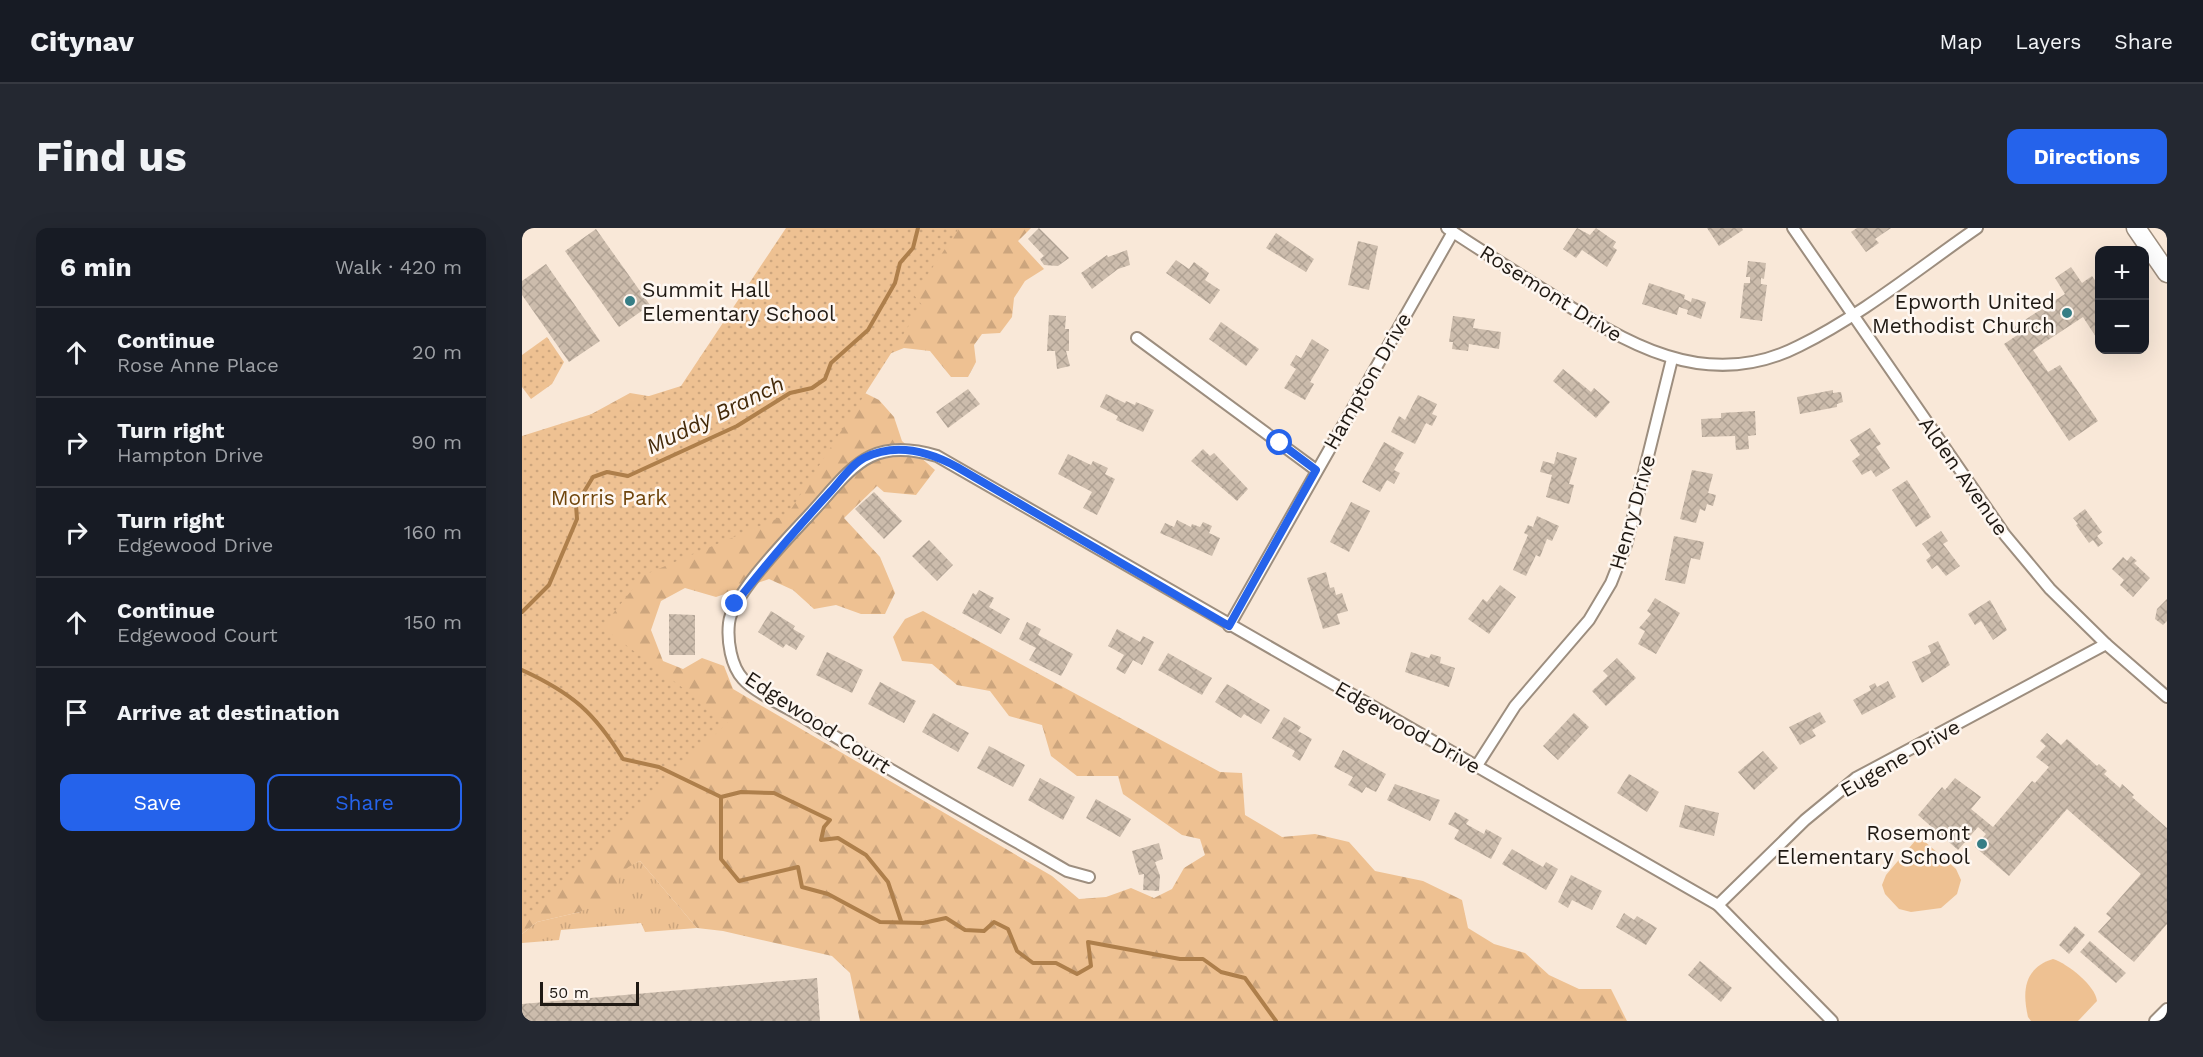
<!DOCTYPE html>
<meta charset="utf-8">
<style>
:root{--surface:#171b24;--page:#242831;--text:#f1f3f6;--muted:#9ea1a6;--line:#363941;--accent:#2563eb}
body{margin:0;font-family:"Work Sans",sans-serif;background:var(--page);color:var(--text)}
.controls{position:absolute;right:18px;top:18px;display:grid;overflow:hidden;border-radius:12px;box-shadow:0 6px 24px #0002}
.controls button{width:54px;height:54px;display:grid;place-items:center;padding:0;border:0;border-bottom:2px solid var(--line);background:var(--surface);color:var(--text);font:30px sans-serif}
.scale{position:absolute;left:18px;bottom:15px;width:99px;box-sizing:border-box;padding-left:6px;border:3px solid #1f1913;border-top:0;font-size:16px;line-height:21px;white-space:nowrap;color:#1f1913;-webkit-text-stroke:4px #fef7f1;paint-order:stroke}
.stop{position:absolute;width:18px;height:18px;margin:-14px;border:4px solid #2563eb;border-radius:50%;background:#fff}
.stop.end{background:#2563eb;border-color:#fff;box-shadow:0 2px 6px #0008}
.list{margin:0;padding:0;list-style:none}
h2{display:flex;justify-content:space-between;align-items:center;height:78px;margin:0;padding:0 24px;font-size:26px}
h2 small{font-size:20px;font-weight:400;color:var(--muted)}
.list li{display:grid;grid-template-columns:39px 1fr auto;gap:18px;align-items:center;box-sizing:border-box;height:90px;padding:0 24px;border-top:2px solid var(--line)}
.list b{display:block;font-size:22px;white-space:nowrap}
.list p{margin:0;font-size:20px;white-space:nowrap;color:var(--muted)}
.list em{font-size:20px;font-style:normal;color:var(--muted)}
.actions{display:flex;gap:12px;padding:18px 24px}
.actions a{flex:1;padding:14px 0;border:2px solid var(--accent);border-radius:12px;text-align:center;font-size:21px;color:var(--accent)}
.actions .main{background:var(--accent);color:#fff}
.icon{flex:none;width:33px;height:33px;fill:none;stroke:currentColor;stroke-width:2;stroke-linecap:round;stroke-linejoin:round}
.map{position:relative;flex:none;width:1645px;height:793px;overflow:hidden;border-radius:12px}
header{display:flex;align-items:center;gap:36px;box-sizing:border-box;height:84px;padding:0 30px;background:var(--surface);border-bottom:2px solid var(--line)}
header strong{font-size:28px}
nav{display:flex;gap:33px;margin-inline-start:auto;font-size:21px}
.intro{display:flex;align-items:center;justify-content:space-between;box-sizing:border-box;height:144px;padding:0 36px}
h1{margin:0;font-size:42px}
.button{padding:15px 27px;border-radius:12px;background:var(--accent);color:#fff;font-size:21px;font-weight:700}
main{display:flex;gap:36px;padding:0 36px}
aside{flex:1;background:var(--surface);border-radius:12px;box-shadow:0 6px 24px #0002}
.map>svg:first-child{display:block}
</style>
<header>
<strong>Citynav</strong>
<nav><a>Map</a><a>Layers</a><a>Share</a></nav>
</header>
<div class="intro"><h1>Find us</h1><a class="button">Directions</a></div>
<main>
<aside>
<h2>6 min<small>Walk · 420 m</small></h2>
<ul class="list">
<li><svg class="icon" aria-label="ahead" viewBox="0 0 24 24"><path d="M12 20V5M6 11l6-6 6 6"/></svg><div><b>Continue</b><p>Rose Anne Place</p></div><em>20 m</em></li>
<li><svg class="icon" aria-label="right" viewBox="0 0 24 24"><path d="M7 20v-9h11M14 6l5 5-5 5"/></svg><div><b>Turn right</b><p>Hampton Drive</p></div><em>90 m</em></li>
<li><svg class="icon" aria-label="right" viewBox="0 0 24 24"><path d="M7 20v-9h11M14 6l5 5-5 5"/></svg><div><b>Turn right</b><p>Edgewood Drive</p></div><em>160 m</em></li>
<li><svg class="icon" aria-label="ahead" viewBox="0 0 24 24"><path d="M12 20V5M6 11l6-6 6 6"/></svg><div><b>Continue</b><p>Edgewood Court</p></div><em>150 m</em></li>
<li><svg class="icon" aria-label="arrive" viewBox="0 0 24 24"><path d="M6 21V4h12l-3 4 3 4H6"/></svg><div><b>Arrive at destination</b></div></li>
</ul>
<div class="actions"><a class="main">Save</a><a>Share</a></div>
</aside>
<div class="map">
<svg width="1645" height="793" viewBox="0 0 1645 793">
<defs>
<pattern id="grass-tufts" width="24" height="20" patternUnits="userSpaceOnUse" patternTransform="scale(1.5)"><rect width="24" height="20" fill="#eec192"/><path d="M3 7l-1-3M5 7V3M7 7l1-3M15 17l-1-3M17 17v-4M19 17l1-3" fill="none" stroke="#cca57d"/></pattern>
<pattern id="forest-firs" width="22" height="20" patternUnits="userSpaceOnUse" patternTransform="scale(1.5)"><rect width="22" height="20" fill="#eec192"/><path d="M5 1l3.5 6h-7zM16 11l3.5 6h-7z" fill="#cca57d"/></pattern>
<pattern id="park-dots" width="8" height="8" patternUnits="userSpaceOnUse" patternTransform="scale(1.5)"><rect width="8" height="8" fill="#eec192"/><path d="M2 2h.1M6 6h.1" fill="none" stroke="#cca57d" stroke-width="1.8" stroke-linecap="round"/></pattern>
<pattern id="building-cross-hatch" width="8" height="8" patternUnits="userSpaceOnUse" patternTransform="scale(1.5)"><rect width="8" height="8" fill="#ccbcac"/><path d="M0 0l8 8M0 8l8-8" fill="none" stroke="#afa193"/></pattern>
</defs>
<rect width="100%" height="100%" fill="#f9e8d8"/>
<!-- grass -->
<path fill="url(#grass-tufts)" d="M118 633 175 700 123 704 119 695 39 702 37 712 0 715V706L15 694 58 684 96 652 101 640Z"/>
<!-- forest -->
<path fill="url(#forest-firs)" d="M269 0H509L496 13 522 41 503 53 492 70 490 89 478 105 460 106 452 117 454 134 446 149H429L408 123 382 120 357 130 341 164 357 172 372 189 380 213 413 242 394 267 362 264 355 258 322 290 358 329 373 365 363 386H339L314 377 292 381 271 362 247 351 194 369 163 360 139 373 129 402 141 433 161 441 180 430 202 438 211 461 530 648 557 671 584 669 609 660 632 670 650 661 662 640 683 627 678 611 660 607 601 566 596 548H555L529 528 520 497 487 488 468 463 435 457 410 436 380 433 371 409 383 391 401 383 698 544 720 545 723 587 760 609 793 606 827 614 853 643 901 653 940 672 946 700 972 716 1003 725 1027 747 1057 761H1089L1105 793H338L328 745 310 728 201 703 175 700 118 633C100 641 96 647 95 666L58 684 15 694 0 706V352L44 200 108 165 144 171 208 135Z"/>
<!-- park -->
<g fill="url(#park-dots)">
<path d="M264 0H437L392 67 400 77 266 286 122 347 80 399 206 494 0 693V208L159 158Z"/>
<path d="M25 109 42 134 30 156 9 171 0 159V127Z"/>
</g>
<!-- garden -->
<g fill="#eec192">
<path d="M1401 612 1434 641 1439 652 1435 666 1419 680 1389 684 1377 681 1363 666 1360 657 1364 647 1393 613Z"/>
<path d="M1531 731C1546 736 1573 757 1575 773L1556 793H1509L1506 789C1500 763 1502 740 1531 731Z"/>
</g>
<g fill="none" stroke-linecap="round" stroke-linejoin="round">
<!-- stream -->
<g stroke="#ae7f4b" stroke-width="4">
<path d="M0 384 27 357 55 291 54 277 71 249 85 244 106 248 215 198 268 165 290 160 303 151 309 135 346 102 373 55 378 35 391 20 396 0"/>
<path d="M0 442C50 465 72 484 101 531L137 539 199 569V631L217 653 276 639 280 659 306 666 358 694 401 695 424 690 443 702 462 703 472 694 486 701 495 723 511 735H534L555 746 569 738 566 714 658 731H681L699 744 723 750 754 793"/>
<path d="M199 569 219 564 252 565 308 592 302 599 299 612 316 610 344 627 366 654 379 693"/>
</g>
</g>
<!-- building -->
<g fill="url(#building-cross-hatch)">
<path d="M517 0 547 30 536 38 522 37 518 31 522 28 506 11Z"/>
<path d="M1055 0 1068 7 1074 0 1094 14 1091 19 1095 22 1085 39 1060 22 1054 30 1041 21Z"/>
<path d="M1185 0H1220L1221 2 1197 18Z"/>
<path d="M1335 0H1369L1353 11 1357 15 1344 24 1329 4Z"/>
<path d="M74 1 128 77 97 99 43 23Z"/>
<path d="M754 5 792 31 784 44 744 20Z"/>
<path d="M836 13 856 18 847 62 826 57Z"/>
<path d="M605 22 608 37 596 41 570 61 559 45 585 27 586 29Z"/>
<path d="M654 32 667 41 672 34 687 45 683 52 698 62 688 76 644 45Z"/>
<path d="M1226 33 1244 35 1242 51 1239 50V56L1245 57 1240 93 1218 90 1222 55H1228V49H1224Z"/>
<path d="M24 36 78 113 47 134 0 67V53Z"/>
<path d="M1549 39 1560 55 1570 48 1578 59V107L1574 109 1561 89 1511 122 1526 144 1538 137 1576 193 1547 213 1482 116 1497 106 1492 99 1543 66 1533 50Z"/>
<path d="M1127 55 1163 67 1162 71 1169 74 1170 70 1184 74 1179 91 1165 86 1166 82 1157 79 1155 87 1120 76Z"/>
<path d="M527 87 544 88 543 101H547V123H544L548 138 535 141 533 123H525Z"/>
<path d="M931 88 953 91 951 100 979 104 977 121 947 116 946 123 930 121 931 114H927Z"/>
<path d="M699 94 737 121 724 138 687 111Z"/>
<path d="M790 111 807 122 788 154 792 156 783 172 762 160 774 141 768 137 774 127 779 130Z"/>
<path d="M1041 141 1069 164 1072 160 1088 174 1074 190 1031 153Z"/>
<path d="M446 161 458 176 426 200 414 184Z"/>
<path d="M1311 162V165L1319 164 1321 174 1315 176V179L1278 186 1275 169Z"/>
<path d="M584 166 603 175 604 173 613 177 614 174 632 182 621 204 594 192 596 188 578 179Z"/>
<path d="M896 167 915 176 910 186 915 188 910 198 904 195 893 216 869 204 877 188 883 192Z"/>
<path d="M1233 183 1234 207 1226 208 1227 221 1214 222 1213 208 1180 209 1179 191 1199 190V185Z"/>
<path d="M1348 200 1359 216 1354 219 1368 240 1354 249 1349 242 1340 247 1330 233 1338 227 1328 212Z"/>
<path d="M862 214 882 225 872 242 878 245 872 256 865 252 858 264 840 254Z"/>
<path d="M681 221 688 228 692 225 726 261 715 273 669 233Z"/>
<path d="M1035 224 1055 230 1047 256 1052 257 1047 276 1024 269 1030 247 1018 244 1021 233 1032 236Z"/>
<path d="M546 226 569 237 571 233 586 240 583 246 593 251 575 287 561 280 570 264 536 246Z"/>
<path d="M1170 242 1191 246 1186 265 1194 267 1191 278 1185 276 1183 283 1178 281 1174 295 1158 291Z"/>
<path d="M1385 252 1409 289 1394 299 1370 262Z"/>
<path d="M352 264 380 293 362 311 333 281Z"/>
<path d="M829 274 848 283 827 324 808 314Z"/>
<path d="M1563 281 1580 304 1575 308 1581 315 1576 319 1571 312 1567 315 1554 297 1556 296 1551 290Z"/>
<path d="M1015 288 1037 298 1030 313 1025 311 1018 329 1014 327 1004 348 991 342 1006 307 1002 305 1006 297 1011 299Z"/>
<path d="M655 292 669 299 670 296 678 299 681 294 690 298 687 305 698 310 690 328 638 305 643 295 652 299Z"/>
<path d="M1419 303 1426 313 1421 316 1438 338 1424 348 1415 337 1410 341 1404 332 1409 328 1400 316Z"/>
<path d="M1152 308 1182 314 1178 332 1169 330 1163 356 1143 352Z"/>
<path d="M407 312 431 337 415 353 390 328Z"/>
<path d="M1609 328 1615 333 1612 335 1628 350 1611 369 1598 357 1602 352 1590 341 1601 329 1605 333Z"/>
<path d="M804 344 808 360 812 359 814 367 820 365 826 383 815 386 818 396 801 401 785 350Z"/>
<path d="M978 357 994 369 967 406 946 391 961 371 965 374Z"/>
<path d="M457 362 472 370 467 379 488 391 479 406 440 385 451 365 454 367Z"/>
<path d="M1133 370 1158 385 1134 426 1116 416 1123 403 1117 400 1129 386 1125 383Z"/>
<path d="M1645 371V393L1641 397 1633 391 1635 381Z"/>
<path d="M1468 372 1485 402 1471 412 1459 393 1453 397 1446 386Z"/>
<path d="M249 383 273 398 271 401 283 408 274 422 264 416 261 420 236 404Z"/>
<path d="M147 386 173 387V427H147Z"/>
<path d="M505 394 519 401 516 407 551 426 539 448 507 432 514 420 497 411Z"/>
<path d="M595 401 618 414 621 408 632 414 620 437 611 432 603 446 594 441 602 427 586 418Z"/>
<path d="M1416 413 1428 437 1400 455 1390 434 1409 425 1406 418Z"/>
<path d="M305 424 341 442 330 465 294 447Z"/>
<path d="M889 424 907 430 909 426 919 429 918 435 933 440 927 459 883 444Z"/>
<path d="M646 425 690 450 680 467 636 442Z"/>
<path d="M1095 430 1114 450 1084 478 1070 463 1086 448 1081 443Z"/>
<path d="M1366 453 1374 469 1340 487 1331 472 1349 462 1347 458 1353 455 1355 459Z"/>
<path d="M358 454 394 473 382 495 346 476Z"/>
<path d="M705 456 748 482 739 496 722 486 719 490 693 474Z"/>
<path d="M1298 484 1304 494 1290 502 1294 508 1278 517 1267 499Z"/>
<path d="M411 485 447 505 436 524 400 504Z"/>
<path d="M1052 485 1067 499 1036 532 1021 518Z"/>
<path d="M762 489 779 499 776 503 790 511 778 533 770 528 773 523 750 510Z"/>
<path d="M1525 505 1539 517 1545 511 1575 538 1577 536 1585 543 1582 546 1598 560 1600 556 1612 567 1610 569 1645 600V696L1612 734 1576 704 1589 690 1584 686 1619 646 1545 581 1487 648 1453 619 1464 606 1456 599 1436 622 1396 587 1420 559 1423 562 1433 550 1459 569 1449 581 1471 599 1510 553 1513 555 1527 539 1514 529 1524 518 1518 513Z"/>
<path d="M467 518 503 537 491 559 455 540Z"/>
<path d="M821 522 864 546 854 564 844 559 840 565 826 557 831 549 812 539Z"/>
<path d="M1241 523 1256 540 1232 562 1216 544Z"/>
<path d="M1107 546 1137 564 1125 584 1095 565Z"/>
<path d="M518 550 553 569 541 592 506 572Z"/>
<path d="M873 556 918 572 908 593 865 572Z"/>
<path d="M574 571 609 591 598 609 564 590Z"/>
<path d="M1163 577 1197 585 1192 608 1157 599Z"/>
<path d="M933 584 947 592 944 596 962 606 964 601 980 610 969 631 932 611 937 602 926 596Z"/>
<path d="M637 615 641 631 633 634 638 648 637 663 621 662 622 646 617 647 610 623Z"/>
<path d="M990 621 1021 639 1024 634 1036 641 1024 662 980 636Z"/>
<path d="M1049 647 1080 663 1070 682 1050 672 1046 680 1036 674Z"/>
<path d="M1102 685 1112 692 1115 688 1135 700 1124 717 1094 699Z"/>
<path d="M1553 698 1563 707 1547 726 1537 717Z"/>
<path d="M1568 713 1604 745 1594 755 1558 724Z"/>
<path d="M1178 733 1210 760 1199 774 1166 747Z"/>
<path d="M295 750 298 793H0V776Z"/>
</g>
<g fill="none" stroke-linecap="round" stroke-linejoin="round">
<!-- street casing -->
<g stroke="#9d8e7f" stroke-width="14">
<g id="street">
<path d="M925 0C958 22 992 43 1025 64 1102 114 1183 166 1277 118 1340 87 1397 40 1455 0"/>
<path d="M1271 0 1483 307 1528 361 1584 416 1645 469"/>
<path d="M615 110 794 242"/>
<path d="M707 398 931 4"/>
<path d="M954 539 993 478 1067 392 1089 355 1104 317 1150 131"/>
<path d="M567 649 545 643C459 593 371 545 286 492 270 482 232 464 221 451 209 438 205 413 207 395 210 366 269 307 290 284 331 239 348 208 415 228L1196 677 1310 793"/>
<path d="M1196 677 1283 592 1334 550 1584 416"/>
<path d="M1633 793 1645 781"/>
</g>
</g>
<!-- primary casing -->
<g stroke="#9d8e7f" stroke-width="21">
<path id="primary" d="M1614 0 1645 45"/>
</g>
<!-- street -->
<use href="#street" stroke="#fff" stroke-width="10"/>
<!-- primary -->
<use href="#primary" stroke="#fff" stroke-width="18"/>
</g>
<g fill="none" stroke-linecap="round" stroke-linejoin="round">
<!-- route -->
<path stroke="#2563eb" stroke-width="8" d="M213 376C244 336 276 299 309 263 319 252 329 237 342 230 374 214 406 223 435 239L707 398 794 242 758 215"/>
</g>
<!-- markers -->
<g fill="#367e86" stroke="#fef7f1" stroke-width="2">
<circle cx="108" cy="73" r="6"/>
<circle cx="1545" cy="85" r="6"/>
<circle cx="1460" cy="616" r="6"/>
</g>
<g text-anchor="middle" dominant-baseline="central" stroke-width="5" stroke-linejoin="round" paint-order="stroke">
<!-- poi labels -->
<g font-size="21" fill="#1f1913" stroke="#fef7f1" text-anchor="end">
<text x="120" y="61" text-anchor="start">Summit Hall<tspan x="120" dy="24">Elementary School</tspan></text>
<text x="1533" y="73">Epworth United<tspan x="1533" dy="24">Methodist Church</tspan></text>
<text x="1448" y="604">Rosemont<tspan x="1448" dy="24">Elementary School</tspan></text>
</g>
<!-- street labels -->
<g font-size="21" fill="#1f1913" stroke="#fef7f1">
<text transform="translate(1029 65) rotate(32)">Rosemont Drive</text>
<text transform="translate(845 153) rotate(-60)">Hampton Drive</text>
<text transform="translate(1442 248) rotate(55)">Alden Avenue</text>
<text transform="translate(1110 284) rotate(-74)">Henry Drive</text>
<text transform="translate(296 494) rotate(33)">Edgewood Court</text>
<text transform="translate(886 499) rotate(30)">Edgewood Drive</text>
<text transform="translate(1378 530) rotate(-30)">Eugene Drive</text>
</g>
<!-- park labels -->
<g font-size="21" fill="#70460d" stroke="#fef7f1">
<text x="87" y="269">Morris Park</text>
</g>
<!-- water labels -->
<g font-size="22" font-style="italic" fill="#442a0a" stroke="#fef7f1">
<text transform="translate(193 187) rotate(-26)">Muddy Branch</text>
</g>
</g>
</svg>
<div class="controls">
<button>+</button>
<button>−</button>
</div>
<div class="scale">50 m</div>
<div class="stop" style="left:758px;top:215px"></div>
<div class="stop end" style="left:213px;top:376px"></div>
</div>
</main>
